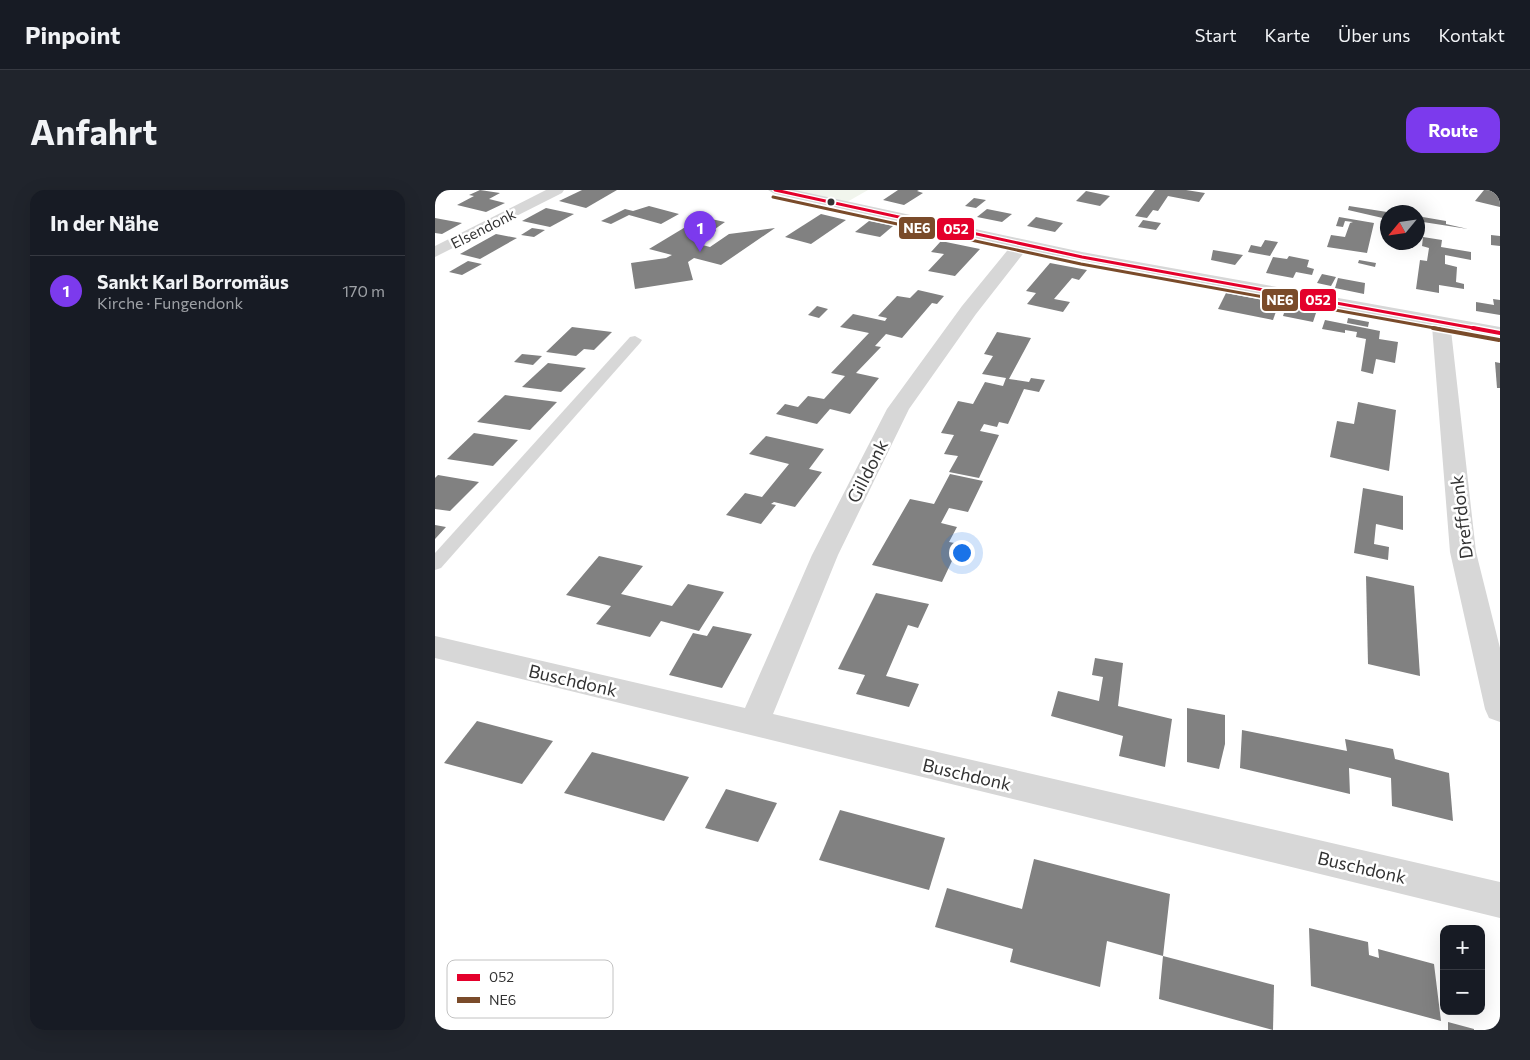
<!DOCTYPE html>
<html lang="de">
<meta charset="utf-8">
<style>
:root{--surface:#171b24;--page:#20242c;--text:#f1f3f6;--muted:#9ea1a6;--line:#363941;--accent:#7c3aed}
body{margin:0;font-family:Commissioner,sans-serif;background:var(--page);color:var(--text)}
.controls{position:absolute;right:15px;bottom:15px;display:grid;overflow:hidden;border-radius:10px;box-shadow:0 5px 20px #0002}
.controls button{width:45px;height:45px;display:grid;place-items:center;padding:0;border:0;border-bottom:1px solid var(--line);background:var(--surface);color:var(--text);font:25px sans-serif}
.compass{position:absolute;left:945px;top:15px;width:45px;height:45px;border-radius:50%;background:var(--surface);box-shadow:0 5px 20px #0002;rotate:241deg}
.you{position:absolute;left:526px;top:362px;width:18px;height:18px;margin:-12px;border:4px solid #fff;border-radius:50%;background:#1a73e8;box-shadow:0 0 0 8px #1a73e833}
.badge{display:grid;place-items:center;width:32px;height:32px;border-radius:50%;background:var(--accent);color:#fff;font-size:16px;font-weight:700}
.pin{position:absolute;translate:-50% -41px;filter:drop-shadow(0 1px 2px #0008)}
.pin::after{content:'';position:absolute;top:26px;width:18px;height:15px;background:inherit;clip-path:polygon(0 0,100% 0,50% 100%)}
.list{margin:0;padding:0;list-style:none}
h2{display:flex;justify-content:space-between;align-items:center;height:65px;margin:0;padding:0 20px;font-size:21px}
h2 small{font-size:16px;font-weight:400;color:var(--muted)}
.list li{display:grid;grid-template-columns:32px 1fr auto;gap:15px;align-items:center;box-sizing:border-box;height:70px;padding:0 20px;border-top:1px solid var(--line)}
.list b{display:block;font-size:19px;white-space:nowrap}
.list p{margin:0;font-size:16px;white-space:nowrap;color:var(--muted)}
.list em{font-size:16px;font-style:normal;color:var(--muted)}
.map{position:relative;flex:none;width:1065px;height:840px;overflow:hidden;border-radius:15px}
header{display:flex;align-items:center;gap:30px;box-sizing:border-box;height:70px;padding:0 25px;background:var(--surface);border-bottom:1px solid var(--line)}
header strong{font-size:24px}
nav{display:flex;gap:28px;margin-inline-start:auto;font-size:18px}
.intro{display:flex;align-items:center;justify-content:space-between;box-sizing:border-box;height:120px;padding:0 30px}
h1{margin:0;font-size:35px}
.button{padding:12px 22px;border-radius:15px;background:var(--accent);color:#fff;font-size:18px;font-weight:700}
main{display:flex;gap:30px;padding:0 30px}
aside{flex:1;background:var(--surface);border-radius:15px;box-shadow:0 5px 20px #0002}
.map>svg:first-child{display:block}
</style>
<header>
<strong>Pinpoint</strong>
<nav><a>Start</a><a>Karte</a><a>Über uns</a><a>Kontakt</a></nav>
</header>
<div class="intro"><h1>Anfahrt</h1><a class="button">Route</a></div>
<main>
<aside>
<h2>In der Nähe<small></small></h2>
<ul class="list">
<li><span class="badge">1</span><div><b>Sankt Karl Borromäus</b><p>Kirche · Fungendonk</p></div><em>170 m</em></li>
</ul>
</aside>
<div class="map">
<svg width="1065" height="840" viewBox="0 0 1065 840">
<rect width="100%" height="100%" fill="#fff"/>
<!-- green -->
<path fill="#f1f5ed" d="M356 0H433L412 12Z"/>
<!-- building -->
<g fill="#818181">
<path d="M45 0 65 3 54 9 70 13 51 22 22 15 39 6 34 5Z"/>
<path d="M147 0H182L151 18 124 11Z"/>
<path d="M463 0H484L482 1 488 3 469 15 448 10Z"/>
<path d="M720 0H751L770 3 764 12 733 6 723 21 718 20 712 28 700 26Z"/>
<path d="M1049 0H1065V17L1040 11Z"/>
<path d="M651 1 675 6 665 16 641 11Z"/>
<path d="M539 8 551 10 541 18 530 16Z"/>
<path d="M214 16 244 24 226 34 194 25 176 34 166 31 190 19 198 21Z"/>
<path d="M914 16 952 22V29L913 20Z"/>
<path d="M111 18 139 24 115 37 87 31Z"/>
<path d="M552 19 577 24 567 32 542 27Z"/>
<path d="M386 24 411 30 376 54 350 47Z"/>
<path d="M982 26 1011 31V34L1033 39 988 32V35L982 34Z"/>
<path d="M267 27 290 32 280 39 281 41 260 53 275 57 294 44 340 38 286 75 259 68 253 72 258 90 200 99 196 73 231 68 237 65 214 59Z"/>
<path d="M601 27 628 33 620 42 592 36Z"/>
<path d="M904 27 939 33 932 63 892 57 896 45 910 47 915 33 918 32 910 31 908 37 901 36Z"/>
<path d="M0 28 27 33 7 44 0 43Z"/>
<path d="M708 30 726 33 721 40 703 37Z"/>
<path d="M434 31 458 36 445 47 420 42Z"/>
<path d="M97 38 110 40 99 47 86 45Z"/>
<path d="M61 44 82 48 45 69 25 64Z"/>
<path d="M1056 45 1065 46V56L1056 55Z"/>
<path d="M988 47 1007 50 1006 57 1036 62V70L1010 65V74L1022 77 1021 92 1029 94V99L1004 95V103L981 99 985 70 992 71 994 58 987 56Z"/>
<path d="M830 50 843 52 835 66 813 62 816 55 826 57Z"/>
<path d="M506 51 545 59 520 86 493 81 509 64 496 62Z"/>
<path d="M778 60 808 65 800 75 776 70Z"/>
<path d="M854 66 874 70 872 77 879 79 877 85 861 82 858 88 831 83 838 67 852 69Z"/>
<path d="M924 70 941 73 940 77 923 73Z"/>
<path d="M33 71 47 74 27 85 14 82Z"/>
<path d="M615 73 652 80 644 90 637 88 619 109 635 112 628 122 592 114 601 103 591 101Z"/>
<path d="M887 84 901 87 896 96 882 93Z"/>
<path d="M903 88 930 93 929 104 900 98Z"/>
<path d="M483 100 509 106 502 114 497 113 467 148 451 144 440 156 446 157 421 183 444 188 415 224 395 219 382 234 341 224 350 214 363 217 373 206 389 209 410 186 396 183 434 143 405 137 418 124 450 131 452 128 443 126 462 106 475 108Z"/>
<path d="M791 103 844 113 838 130 783 119Z"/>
<path d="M1058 109 1065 110V125L1041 121V112L1059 115Z"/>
<path d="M382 116 393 119 384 128 373 125Z"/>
<path d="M851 117 881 123 878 132 848 126Z"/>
<path d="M913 128 934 132 933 137 912 133Z"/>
<path d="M890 130 945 141 944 149 963 152 960 173 941 169 938 184 926 181 931 149 921 147 922 142 910 140V143L887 139Z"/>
<path d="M137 137 177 142 159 160 149 159 141 166 111 162Z"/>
<path d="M562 142 596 148 574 189 594 192 596 188 610 190 604 202 589 199 573 234 564 232 562 237 549 234 545 241 564 245 544 288 514 282 523 266 509 264 519 245 506 243 523 211 538 214 550 192 568 196 571 188 547 184 558 166 549 164Z"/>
<path d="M87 164 107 166 98 175 79 172Z"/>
<path d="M1060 172 1065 173V198H1062Z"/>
<path d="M113 173 151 178 126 202 87 197Z"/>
<path d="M70 205 122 212 95 240 42 232Z"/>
<path d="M923 212 961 220 954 281 895 267 902 231 919 234Z"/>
<path d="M39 243 83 250 58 276 12 269Z"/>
<path d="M331 246 389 259 374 279 387 282 360 317 339 312 336 314 341 315 326 334 291 325 310 303 327 307 354 274 314 264Z"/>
<path d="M515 284 548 291 533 322 514 318 506 333 522 337 514 352 525 354 507 392 437 375 475 309 499 314Z"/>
<path d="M3 285 44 292 15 321 0 319V288Z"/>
<path d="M928 298 968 306V340L941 334 939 354 954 357 953 370 919 363Z"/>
<path d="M0 335 11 337 0 349Z"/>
<path d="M164 366 208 376 186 404 237 416 253 394 289 402 264 441 226 431 215 447 161 434 176 416 131 405Z"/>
<path d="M931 386 979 396 985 486 933 474Z"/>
<path d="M441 403 494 414 483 438 473 435 451 486 484 494 474 517 421 504 430 485 403 479Z"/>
<path d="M278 436 317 444 287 498 234 485 258 443 272 446Z"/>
<path d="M660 468 688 473 683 516 737 529 730 577 684 566 688 546 616 526 623 501 664 511 668 487 657 485Z"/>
<path d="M752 518 790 525V554L784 579 752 572Z"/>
<path d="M42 531 118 551 87 594 9 573Z"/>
<path d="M807 540 912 561 910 549 958 559 960 569 1014 583 1018 631 957 616 956 588 914 578 915 604 805 578Z"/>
<path d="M157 562 254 587 229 631 129 603Z"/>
<path d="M291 599 342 613 323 652 270 638Z"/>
<path d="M405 620 510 648 494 700 384 670Z"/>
<path d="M599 669 735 704 728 766 672 751 665 797 575 772 578 759 500 737 512 698 587 719Z"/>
<path d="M874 738 933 752 934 765 944 768 943 759 999 774 1006 831 876 796Z"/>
<path d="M728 766 839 795 838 840 724 809Z"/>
<path d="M1013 832 1039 839V840H1013Z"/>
</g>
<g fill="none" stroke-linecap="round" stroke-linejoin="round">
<!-- service -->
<path fill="#d7d7d7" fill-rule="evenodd" d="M200 146 207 150 205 153 6 378 0 380V363L195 147Z"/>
<!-- minor -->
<g fill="#d7d7d7" fill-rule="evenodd">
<path d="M111 0H129L127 3 0 67V56Z"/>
<path d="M333 0H360L647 62 1065 137V149L1016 140 1041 362 1065 458V532L1054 528 1050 519 1015 362 997 136 591 60 541 124 474 219 403 365 338 524 1065 692V728L0 468V446L310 518 377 365 452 219 527 116 576 56 340 4Z"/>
</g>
<!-- bus-1-far1 casing -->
<g stroke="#fff" stroke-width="5.5">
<path id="bus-1-far1" d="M340 0 647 67 1044 139"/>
</g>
<!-- bus-1 casing -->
<g stroke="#fff" stroke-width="7">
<path id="bus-1" d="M1038 138 1065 143"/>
</g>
<!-- bus-2-far1 casing -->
<g stroke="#fff" stroke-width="5.5">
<path id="bus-2-far1" d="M338 7 646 74 1005 139"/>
</g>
<!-- bus-2 casing -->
<g stroke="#fff" stroke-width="7">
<path id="bus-2" d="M998 138 1064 150"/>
</g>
<!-- bus-1-far1 -->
<use href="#bus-1-far1" stroke="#e4002b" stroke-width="3"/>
<!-- bus-1 -->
<use href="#bus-1" stroke="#e4002b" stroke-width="4"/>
<!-- bus-2-far1 -->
<use href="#bus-2-far1" stroke="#7a4b2a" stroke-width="3"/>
<!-- bus-2 -->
<use href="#bus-2" stroke="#7a4b2a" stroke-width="4"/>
</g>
<!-- markers -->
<circle fill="#333" stroke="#fff" stroke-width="2" cx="396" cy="12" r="4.5"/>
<g text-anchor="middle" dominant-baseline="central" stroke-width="5" stroke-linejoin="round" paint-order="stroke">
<!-- far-street labels -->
<g font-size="15" fill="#333" stroke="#fff">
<text transform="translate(48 38) rotate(-27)">Elsendonk</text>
</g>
<!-- street labels -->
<g font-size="18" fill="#333" stroke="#fff">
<text transform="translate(432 281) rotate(-63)">Gilldonk</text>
<text transform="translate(1026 327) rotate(-97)">Dreffdonk</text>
<text transform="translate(138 490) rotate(13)">Buschdonk</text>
<text transform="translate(532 584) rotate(13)">Buschdonk</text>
<text transform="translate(927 677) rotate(13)">Buschdonk</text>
</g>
</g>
<!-- legend -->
<rect x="12" y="770" width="166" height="58" rx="8" fill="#fff" stroke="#c2c2c2" stroke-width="1"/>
<rect x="22" y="784" width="23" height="7" fill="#e4002b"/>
<rect x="22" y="807" width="23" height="6" fill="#7a4b2a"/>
<g font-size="14" fill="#333">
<text x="54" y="792">052</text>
<text x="54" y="815">NE6</text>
</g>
<g stroke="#fff" stroke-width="2">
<rect x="463" y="26" width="38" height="24" rx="5" fill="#7a4b2a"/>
<rect x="501" y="27" width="39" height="24" rx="5" fill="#e4002b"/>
<rect x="864" y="98" width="38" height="24" rx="5" fill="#e4002b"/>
<rect x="826" y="98" width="38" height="24" rx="5" fill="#7a4b2a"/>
</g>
<g font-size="14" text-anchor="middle" font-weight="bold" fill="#fff">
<text x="482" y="43">NE6</text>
<text x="521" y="44">052</text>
<text x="883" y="115">052</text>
<text x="845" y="115">NE6</text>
</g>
</svg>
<div class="controls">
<button>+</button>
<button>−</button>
</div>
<svg class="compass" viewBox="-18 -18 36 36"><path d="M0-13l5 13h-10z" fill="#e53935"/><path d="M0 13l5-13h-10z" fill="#9ea1a6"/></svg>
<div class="you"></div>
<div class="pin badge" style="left:265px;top:62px">1</div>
</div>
</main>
